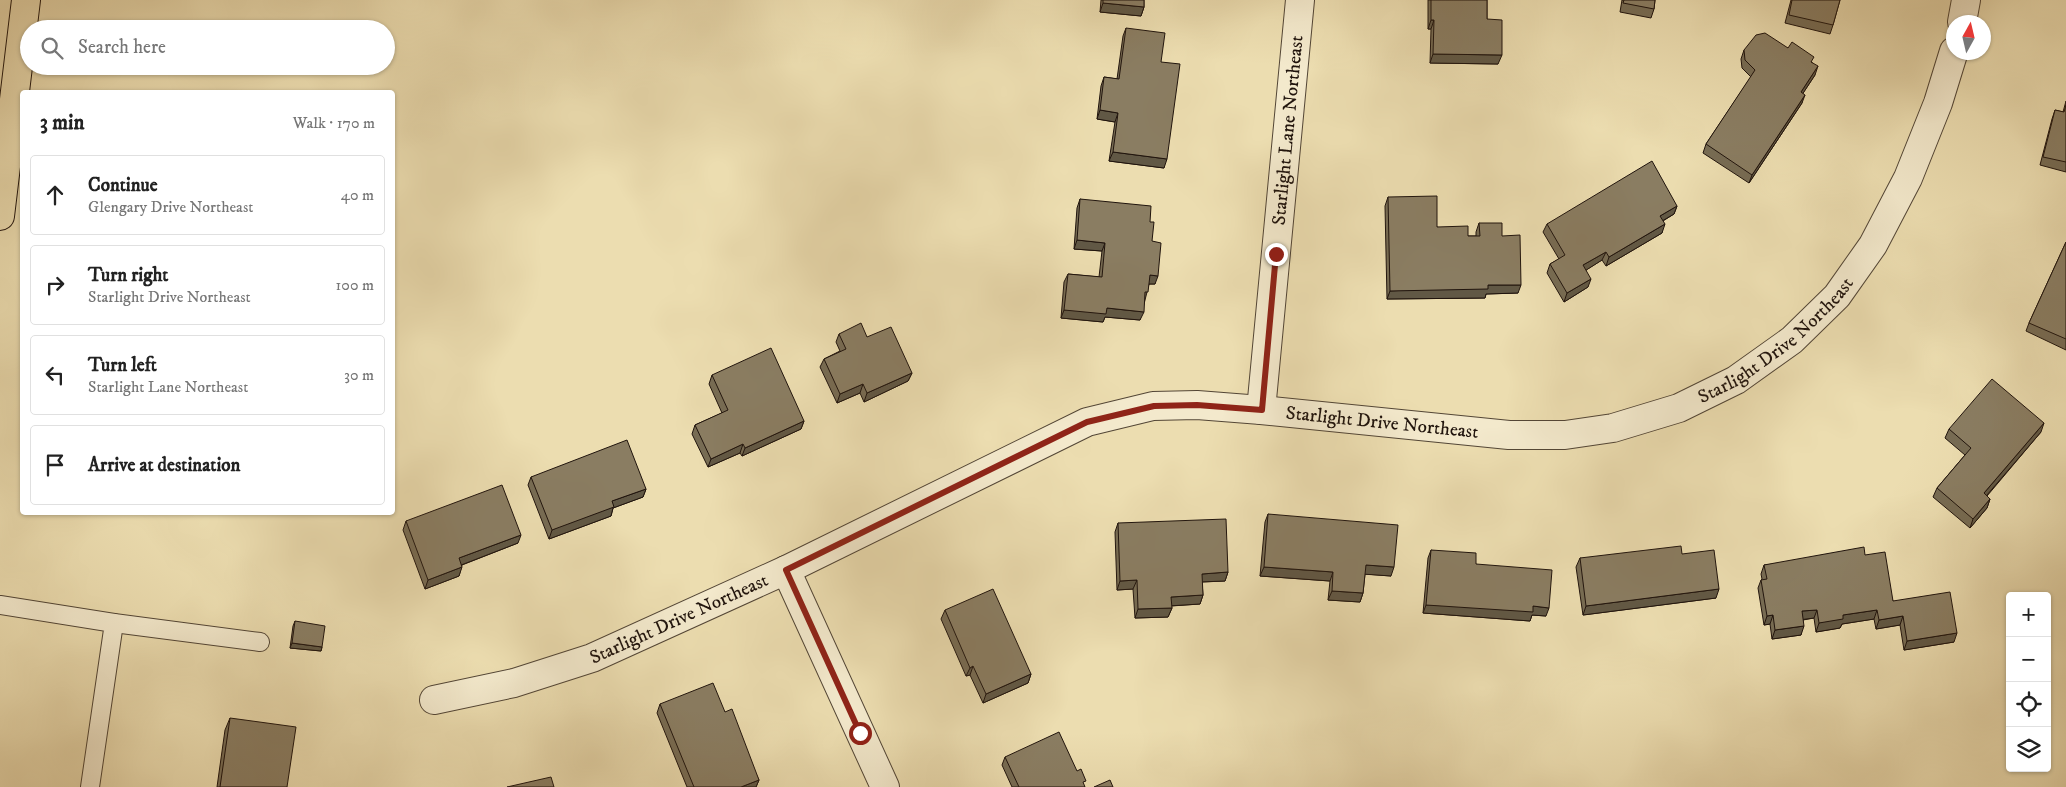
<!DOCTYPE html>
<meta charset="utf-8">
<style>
:root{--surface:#fff;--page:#f6f6f6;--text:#222;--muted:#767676;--line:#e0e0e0}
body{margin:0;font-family:"IM FELL DW Pica",serif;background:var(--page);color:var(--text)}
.controls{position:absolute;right:15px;bottom:15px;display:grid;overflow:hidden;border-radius:5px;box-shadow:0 1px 4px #0004}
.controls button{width:45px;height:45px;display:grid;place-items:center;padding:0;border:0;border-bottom:1px solid var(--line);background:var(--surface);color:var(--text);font:25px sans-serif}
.compass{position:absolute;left:1946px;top:15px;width:45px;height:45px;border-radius:50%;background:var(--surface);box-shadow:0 1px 4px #0004;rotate:8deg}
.stop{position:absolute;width:15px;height:15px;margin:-11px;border:4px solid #8f2418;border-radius:50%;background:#fff}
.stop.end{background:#8f2418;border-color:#fff;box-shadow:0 1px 5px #0008}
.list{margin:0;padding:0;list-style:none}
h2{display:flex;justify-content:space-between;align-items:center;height:65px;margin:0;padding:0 20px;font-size:21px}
h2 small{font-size:16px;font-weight:400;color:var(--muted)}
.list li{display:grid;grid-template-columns:32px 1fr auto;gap:15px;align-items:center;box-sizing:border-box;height:80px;margin:0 10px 10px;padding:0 10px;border:1px solid var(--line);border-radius:5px}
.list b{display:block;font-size:19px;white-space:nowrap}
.list p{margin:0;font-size:16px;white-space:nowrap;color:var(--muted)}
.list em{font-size:16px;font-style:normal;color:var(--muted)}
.icon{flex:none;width:28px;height:28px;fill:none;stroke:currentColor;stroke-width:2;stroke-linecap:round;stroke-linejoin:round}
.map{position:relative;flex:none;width:2066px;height:787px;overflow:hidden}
.search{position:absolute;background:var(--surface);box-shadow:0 1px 4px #0004;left:20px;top:20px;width:375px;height:55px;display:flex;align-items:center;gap:12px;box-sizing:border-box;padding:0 18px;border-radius:28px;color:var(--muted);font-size:19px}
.panel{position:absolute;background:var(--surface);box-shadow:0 1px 4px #0004;left:20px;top:90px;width:375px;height:425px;border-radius:5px}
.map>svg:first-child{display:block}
</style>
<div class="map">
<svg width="2066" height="787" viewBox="0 0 2066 787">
<rect width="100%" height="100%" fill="#ecddb0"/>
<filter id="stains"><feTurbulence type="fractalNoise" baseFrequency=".004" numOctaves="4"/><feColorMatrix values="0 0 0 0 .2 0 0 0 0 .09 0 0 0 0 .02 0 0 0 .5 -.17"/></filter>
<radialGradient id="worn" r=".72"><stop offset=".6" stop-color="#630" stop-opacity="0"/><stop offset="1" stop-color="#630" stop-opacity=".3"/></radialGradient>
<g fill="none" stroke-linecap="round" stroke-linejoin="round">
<!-- lane casing -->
<g stroke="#534636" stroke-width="20">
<g id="lane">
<path d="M0 605 114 623 90 787"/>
<path d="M114 623 260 642"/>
</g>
</g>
<!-- street casing -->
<g stroke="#534636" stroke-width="30">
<g id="street">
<path d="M1962 22 1966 0"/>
<path id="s1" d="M1261 410 1300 0"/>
<path d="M786 570 885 787"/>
<path id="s2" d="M434 700 514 683 592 658 786 570 1087 422 1153 406 1197 405 1261 410 1509 435H1565L1613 428 1679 408 1736 380 1792 340 1837 296 1873 245 1908 178 1938 103 1954 51"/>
</g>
</g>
<!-- highway casing -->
<g stroke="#20140d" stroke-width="30">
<path id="highway" d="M0 216 26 0"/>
</g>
<!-- lane -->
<use href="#lane" stroke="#f3e9cc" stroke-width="18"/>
<!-- street -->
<use href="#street" stroke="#f3e9cc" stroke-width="28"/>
<!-- highway -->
<use href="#highway" stroke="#ecddb0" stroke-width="28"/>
</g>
<!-- wall -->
<g fill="#776c54" stroke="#20140d">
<path d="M1101 0H1144V7L1141 16 1100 12Z"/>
<path d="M1428 0H1487V19L1498 64 1430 63 1431 29H1428Z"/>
<path d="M1622 0H1655L1654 9 1651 18 1620 12Z"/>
<path d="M1791 0H1840L1833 25 1830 34 1785 23Z"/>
<path d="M1126 28 1161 62 1164 168 1109 161 1115 122 1097 119 1101 86 1104 77 1117 79 1123 36Z"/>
<path d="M1788 48 1812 62 1815 75 1803 93 1802 103 1749 183 1703 153 1706 144 1751 77 1742 68 1741 59 1744 50Z"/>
<path d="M2066 101V172L2040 165 2052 119 2055 110 2063 112Z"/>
<path d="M1388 197 1437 227 1468 236H1476V232L1479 223 1502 236 1518 293 1486 294 1485 298 1387 299 1385 206Z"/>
<path d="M1080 199 1150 222 1155 284H1149L1140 320 1105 317 1103 322 1061 318 1064 282 1068 274 1099 277 1102 251 1074 249 1077 208Z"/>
<path d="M1677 206 1674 214 1663 221 1662 233 1606 266 1602 260 1586 270 1588 287 1564 302 1547 273 1550 264 1559 259 1543 232 1547 224Z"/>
<path d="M2066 242V350L2026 331 2029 323Z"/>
<path d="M839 334 867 337 912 373 908 381 864 402 860 393 837 403 820 367 824 359 840 351 836 342Z"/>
<path d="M712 375 804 421 801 429 742 456 740 453 708 467 692 434 695 425 722 413 709 384Z"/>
<path d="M1949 429 2041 432 1987 496 1990 499 1987 508 1970 528 1933 497 1937 488 1965 455 1945 438Z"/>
<path d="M531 477 646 489 643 497 613 508 611 516 549 539 528 485Z"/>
<path d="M1268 514 1391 576 1365 574 1363 593 1360 602 1328 600 1330 581 1260 576 1265 522Z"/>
<path d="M406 521 518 543 462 565 459 576 425 589 403 530Z"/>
<path d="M1118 523 1228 572 1225 581 1202 582 1203 595 1200 604 1171 606 1172 608 1168 617 1135 618 1133 589 1117 590 1115 532Z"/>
<path d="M1431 550 1476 564 1546 616 1532 615 1530 621 1423 613 1428 558Z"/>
<path d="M1865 555 1893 601 1954 642 1904 650 1900 625 1876 629 1874 619 1842 624 1840 628 1816 632 1814 618 1803 620 1801 635 1772 639 1770 624 1764 625 1758 588 1761 580 1762 579 1761 574 1764 565Z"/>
<path d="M1580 558 1716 598 1583 615 1576 567Z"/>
<path d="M945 610 1031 674 1028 683 983 703 970 675 966 676 941 619Z"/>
<path d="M295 621 322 647 321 651 290 648 293 626Z"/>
<path d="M660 704 725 712 759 780 756 787H687L657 713Z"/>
<path d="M230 718 287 787H217L225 730Z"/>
<path d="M1005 757 1084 786 1085 787H1012L1002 765Z"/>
</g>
<!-- shaded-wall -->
<g fill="#615845" stroke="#20140d">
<path d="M1103 3 1144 7 1141 16 1100 12Z"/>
<path d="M1431 20H1434L1431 29H1428Z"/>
<path d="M1433 54 1502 55 1498 64 1430 63Z"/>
<path d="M1818 66 1815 75 1798 101 1801 92Z"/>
<path d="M1805 95 1802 103 1749 183 1752 175Z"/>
<path d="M1100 110 1118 113 1115 122 1097 119Z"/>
<path d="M1113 152 1167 159 1164 168 1109 161Z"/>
<path d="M1677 206 1674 214 1657 224 1660 216Z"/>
<path d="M1665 224 1662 233 1606 266 1609 257Z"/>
<path d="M1077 240 1105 243 1102 251 1074 249Z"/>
<path d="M1606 252 1602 260 1580 274 1583 265Z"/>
<path d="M1150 275 1158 276 1155 284H1147Z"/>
<path d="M1591 279 1588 287 1564 302 1567 293Z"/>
<path d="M1488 285H1521L1518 293 1486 294 1485 298 1387 299 1390 291Z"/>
<path d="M1107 308 1144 312 1140 320 1105 317 1103 322 1061 318 1064 310Z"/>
<path d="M912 373 908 381 864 402 867 393Z"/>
<path d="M863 384 860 393 837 403 840 394Z"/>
<path d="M804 421 801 429 742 456 745 448Z"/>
<path d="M2044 423 2041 432 1981 502 1984 493Z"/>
<path d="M743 444 740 453 708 467 711 459Z"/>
<path d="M646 489 643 497 613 508 611 516 549 539 552 530 612 501Z"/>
<path d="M1990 499 1987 508 1970 528 1973 519Z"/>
<path d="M521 535 518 543 456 567 459 558Z"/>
<path d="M1366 565 1394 567 1391 576 1362 574Z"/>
<path d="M462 567 459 576 425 589 428 580Z"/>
<path d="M1264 567 1333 572 1330 581 1260 576Z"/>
<path d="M1228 572 1225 581 1199 582 1202 574Z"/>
<path d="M1137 580 1133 589 1117 590 1120 581Z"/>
<path d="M1719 589 1716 598 1583 615 1586 606Z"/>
<path d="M1332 591 1363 593 1360 602 1328 600Z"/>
<path d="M1203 595 1200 604 1168 606 1171 597Z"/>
<path d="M1426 605 1533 606 1549 608 1546 616 1532 615 1530 621 1423 613Z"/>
<path d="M1172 608 1168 617 1135 618 1138 609Z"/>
<path d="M1817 610 1814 618 1799 620 1802 611Z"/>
<path d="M1877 610 1874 619 1842 624 1840 628 1816 632 1819 623 1843 615Z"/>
<path d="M1773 615 1770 624 1764 625 1767 616Z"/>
<path d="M1903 616 1900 625 1876 629 1879 620Z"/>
<path d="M1804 626 1801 635 1772 639 1775 630Z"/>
<path d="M1957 633 1954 642 1904 650 1907 641Z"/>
<path d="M292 643 322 647 321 651 290 648Z"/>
<path d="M973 666 970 675 966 676 970 668Z"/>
<path d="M1031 674 1028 683 983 703 986 694Z"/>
<path d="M759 780 756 787H741Z"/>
</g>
<!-- building -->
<g fill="#8a7d62" stroke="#20140d">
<path d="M1103 0H1144V7L1103 3Z"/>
<path d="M1431 0H1487V19L1502 20V55L1433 54 1434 20H1431Z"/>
<path d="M1624 0H1655L1654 9 1623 3Z"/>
<path d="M1792 0H1840L1833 25 1789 15Z"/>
<path d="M1126 28 1165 33 1161 62 1180 64 1167 159 1113 152 1118 113 1100 110 1104 77 1119 79Z"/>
<path d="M1765 33 1788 48 1792 42 1814 57 1811 62 1818 66 1801 92 1805 95 1752 175 1706 144 1755 70 1745 60 1744 50 1756 35Z"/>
<path d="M2066 105V162L2043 157 2055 110 2064 112Z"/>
<path d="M1652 161 1677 206 1660 216 1665 224 1609 257 1606 252 1583 265 1591 279 1567 293 1550 264 1565 255 1547 224Z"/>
<path d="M1437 196V227L1468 226V236H1480L1479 223H1502V236L1520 235 1521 285H1488V289L1390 291 1388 197Z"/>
<path d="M1080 199 1151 206 1150 222H1154L1152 241 1161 243 1158 276 1150 275 1148 292H1145L1144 312 1107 308 1106 314 1064 310 1068 274 1102 277 1105 243 1077 240Z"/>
<path d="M2066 242V339L2029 323Z"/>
<path d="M861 323 867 337 891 327 912 373 867 393 863 384 840 394 824 359 846 349 839 334Z"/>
<path d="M771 348 804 421 745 448 743 444 711 459 695 425 728 410 712 375Z"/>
<path d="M1992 379 2044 423 1984 493 1990 499 1973 519 1937 488 1971 448 1949 429Z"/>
<path d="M627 440 646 489 612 501 614 507 552 530 531 477Z"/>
<path d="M502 485 521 535 459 558 462 567 428 580 406 521Z"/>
<path d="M1268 514 1398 525 1394 567 1366 565 1363 593 1332 591 1333 572 1264 567Z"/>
<path d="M1226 519 1228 572 1202 574 1203 595 1171 597 1172 608 1138 609 1137 580 1120 581 1118 523Z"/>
<path d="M1681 546 1682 554 1714 550 1719 589 1586 606 1580 558Z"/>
<path d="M1864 547 1865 555 1885 552 1893 601 1950 592 1957 633 1907 641 1903 616 1879 620 1877 610 1843 615V619L1819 623 1817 610 1802 611 1804 626 1775 630 1773 615 1767 616 1761 580 1767 579 1764 565Z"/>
<path d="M1431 550 1476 553V564L1552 570 1549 608 1533 606V612L1426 605Z"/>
<path d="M993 589 1031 674 986 694 973 666 970 668 945 610Z"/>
<path d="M295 621 325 626 322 647 292 643Z"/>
<path d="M713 683 725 712 732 709 759 780 741 787H694L660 704Z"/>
<path d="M230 718 296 727 287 787H220Z"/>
<path d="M1059 732 1077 771 1081 769 1086 781 1083 782 1085 787H1019L1005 757Z"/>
<path d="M551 777 554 787H507Z"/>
<path d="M1110 780 1113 787H1094Z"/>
</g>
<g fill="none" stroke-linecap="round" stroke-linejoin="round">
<!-- route -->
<path stroke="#8f2418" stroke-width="6" d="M860 733 786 570 1087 422 1154 406 1197 405 1262 410 1276 254"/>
</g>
<g text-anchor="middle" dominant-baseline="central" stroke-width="4" stroke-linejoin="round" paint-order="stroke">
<!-- street labels -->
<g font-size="19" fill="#20140d" stroke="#f3e9cc">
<text stroke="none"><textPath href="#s1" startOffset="281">Starlight Lane Northeast</textPath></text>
<text stroke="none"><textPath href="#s2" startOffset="1430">Starlight Drive Northeast</textPath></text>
<text stroke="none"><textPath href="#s2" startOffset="1010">Starlight Drive Northeast</textPath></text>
<text stroke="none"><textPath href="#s2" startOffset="259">Starlight Drive Northeast</textPath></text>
</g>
</g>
<rect width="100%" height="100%" filter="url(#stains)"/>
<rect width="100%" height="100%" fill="url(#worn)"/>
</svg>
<div class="controls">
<button>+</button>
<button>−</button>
<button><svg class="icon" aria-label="locate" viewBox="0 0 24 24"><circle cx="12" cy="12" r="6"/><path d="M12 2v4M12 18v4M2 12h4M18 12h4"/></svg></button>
<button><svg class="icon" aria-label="layers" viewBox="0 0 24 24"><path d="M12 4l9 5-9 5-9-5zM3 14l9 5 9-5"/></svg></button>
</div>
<svg class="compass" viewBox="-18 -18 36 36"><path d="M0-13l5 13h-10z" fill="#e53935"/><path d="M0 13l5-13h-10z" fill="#767676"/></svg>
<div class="stop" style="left:860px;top:733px"></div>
<div class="stop end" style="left:1276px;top:254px"></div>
<div class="search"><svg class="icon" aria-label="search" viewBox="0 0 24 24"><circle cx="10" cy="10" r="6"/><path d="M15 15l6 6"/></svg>Search here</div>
<section class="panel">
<h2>3 min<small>Walk · 170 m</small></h2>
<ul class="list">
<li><svg class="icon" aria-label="ahead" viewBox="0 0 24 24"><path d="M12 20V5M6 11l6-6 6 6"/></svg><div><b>Continue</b><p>Glengary Drive Northeast</p></div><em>40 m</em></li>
<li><svg class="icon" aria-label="right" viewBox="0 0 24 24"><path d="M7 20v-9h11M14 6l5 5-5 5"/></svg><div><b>Turn right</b><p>Starlight Drive Northeast</p></div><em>100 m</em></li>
<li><svg class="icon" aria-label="left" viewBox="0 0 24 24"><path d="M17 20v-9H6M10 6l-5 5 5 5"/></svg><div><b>Turn left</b><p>Starlight Lane Northeast</p></div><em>30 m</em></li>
<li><svg class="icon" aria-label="arrive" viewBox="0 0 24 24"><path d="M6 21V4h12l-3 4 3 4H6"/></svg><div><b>Arrive at destination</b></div></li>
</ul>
</section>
</div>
